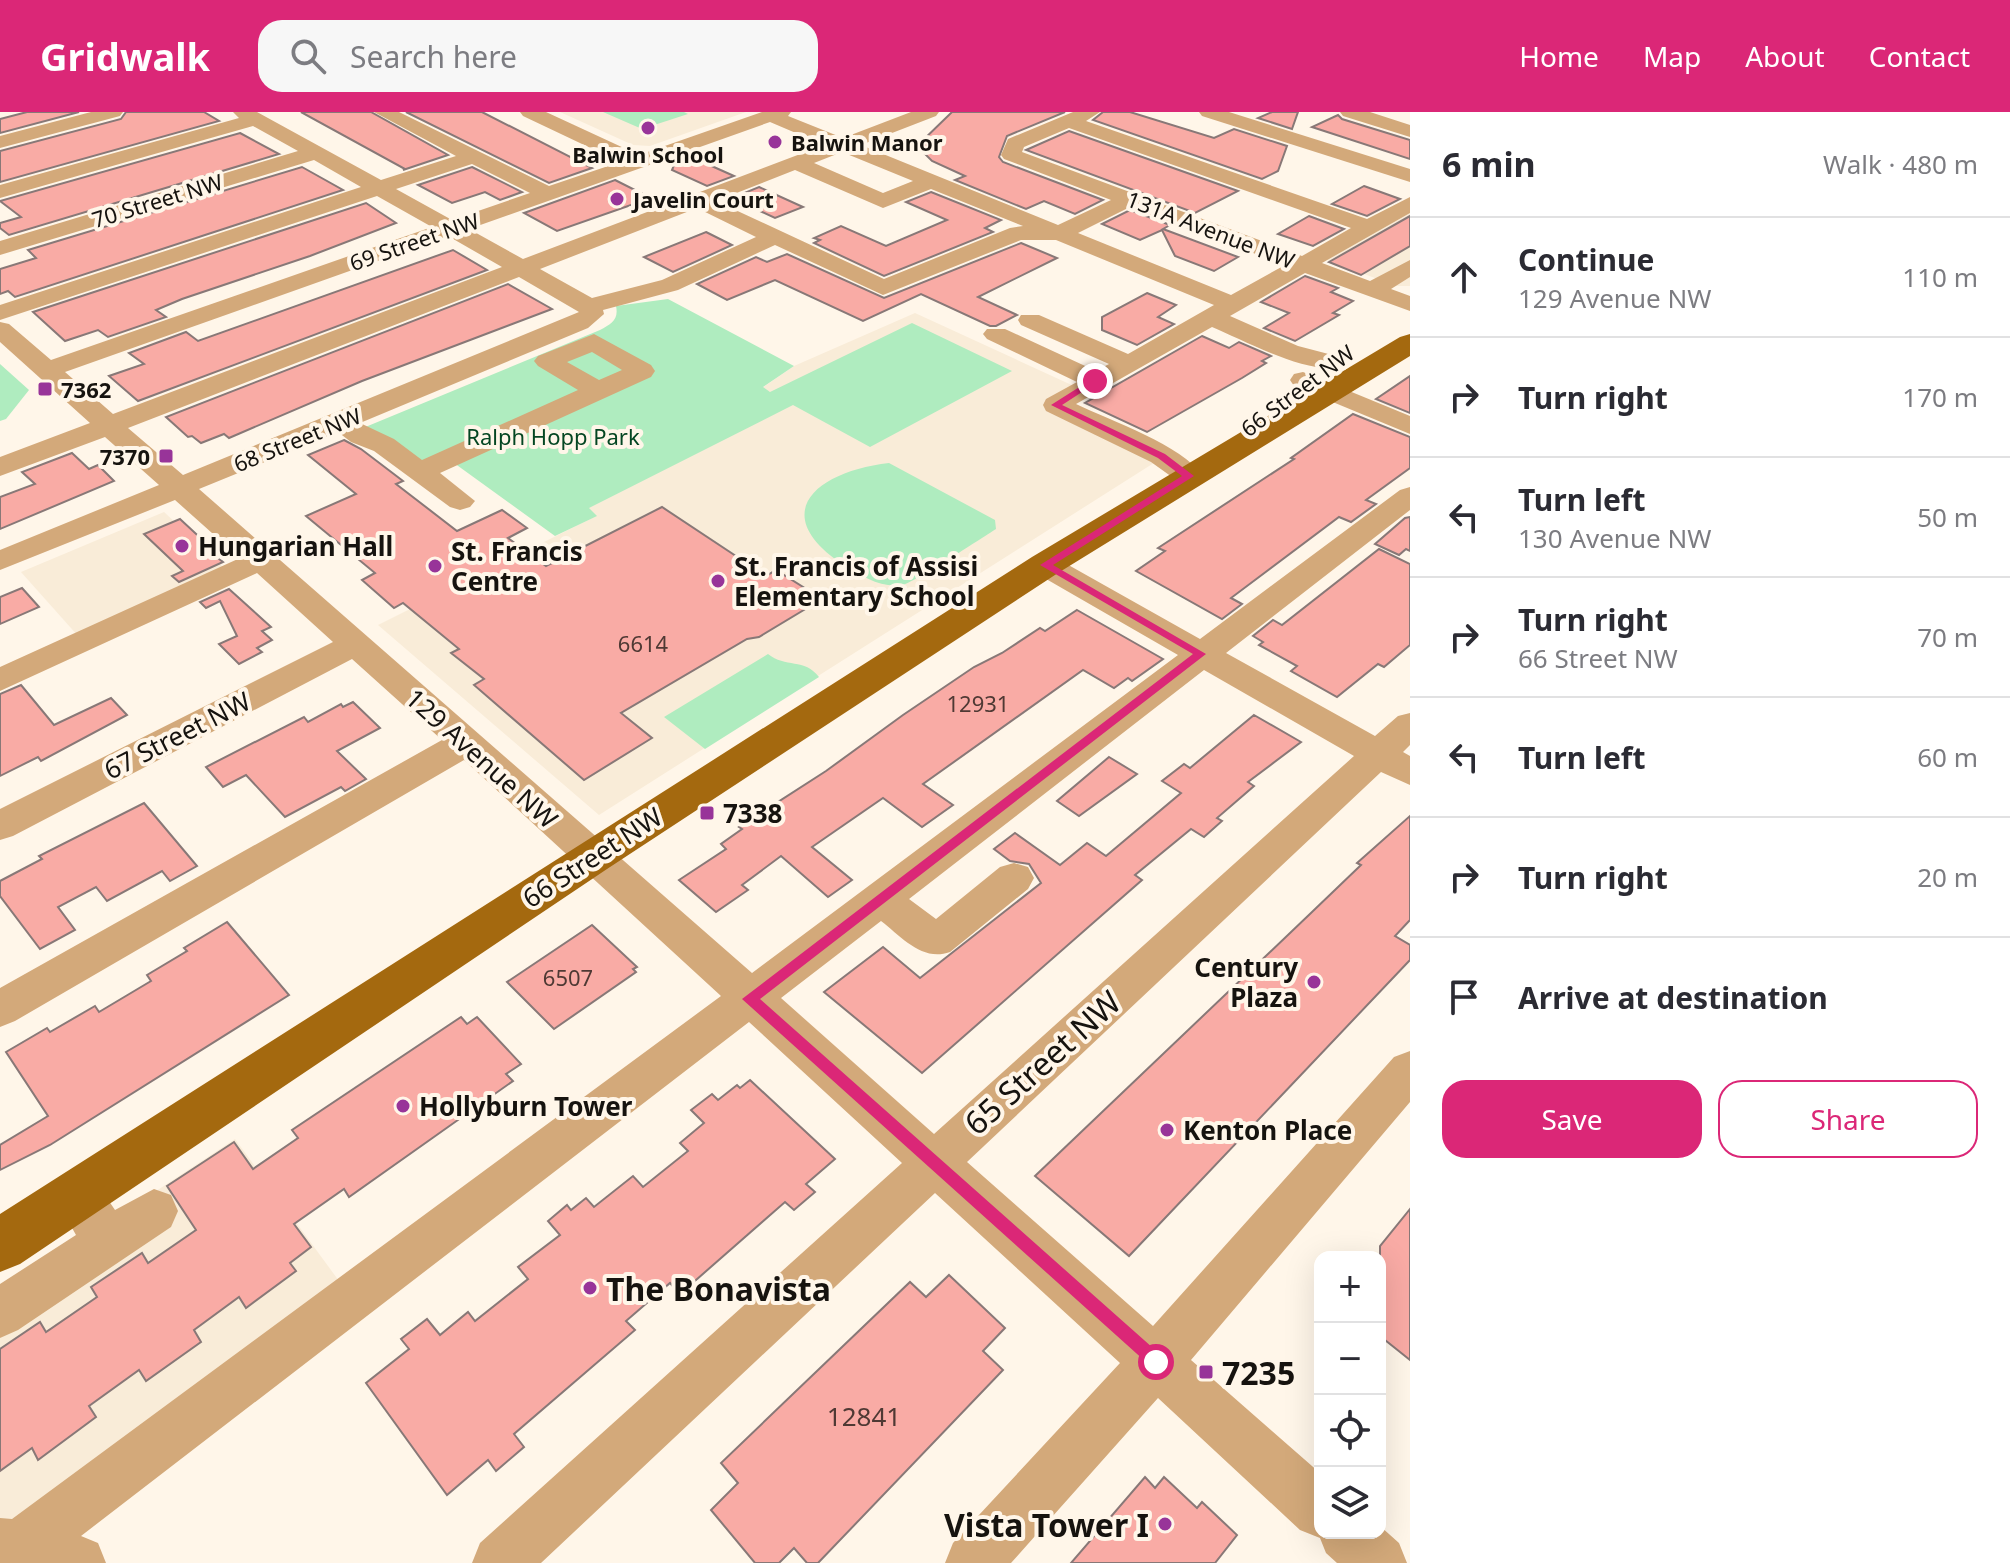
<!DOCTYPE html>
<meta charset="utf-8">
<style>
:root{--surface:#fff;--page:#f7f7f7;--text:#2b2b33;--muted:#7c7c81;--line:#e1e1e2;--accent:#db2777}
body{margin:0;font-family:"Noto Sans",sans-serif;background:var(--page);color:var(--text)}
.controls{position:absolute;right:24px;bottom:24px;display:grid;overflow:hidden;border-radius:16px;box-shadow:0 8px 32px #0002}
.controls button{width:72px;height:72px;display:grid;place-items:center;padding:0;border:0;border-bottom:2px solid var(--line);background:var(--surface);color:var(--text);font:40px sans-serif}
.stop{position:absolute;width:24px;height:24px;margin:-18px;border:6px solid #db2777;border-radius:50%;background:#fff}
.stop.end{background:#db2777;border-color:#fff;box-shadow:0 2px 8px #0008}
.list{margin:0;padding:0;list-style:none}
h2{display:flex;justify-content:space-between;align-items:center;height:104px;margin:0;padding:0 32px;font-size:34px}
h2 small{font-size:26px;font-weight:400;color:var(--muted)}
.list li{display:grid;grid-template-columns:52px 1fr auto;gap:24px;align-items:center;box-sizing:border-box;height:120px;padding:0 32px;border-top:2px solid var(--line)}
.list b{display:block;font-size:30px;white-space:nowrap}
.list p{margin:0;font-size:26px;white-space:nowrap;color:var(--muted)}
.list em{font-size:26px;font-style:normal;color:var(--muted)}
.actions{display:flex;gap:16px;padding:24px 32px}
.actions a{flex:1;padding:18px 0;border:2px solid var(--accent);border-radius:24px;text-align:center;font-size:28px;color:var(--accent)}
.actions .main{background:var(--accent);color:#fff}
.icon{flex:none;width:44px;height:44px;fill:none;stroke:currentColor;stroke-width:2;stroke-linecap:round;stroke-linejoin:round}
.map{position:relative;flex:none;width:1410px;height:1451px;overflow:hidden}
header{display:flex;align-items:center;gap:48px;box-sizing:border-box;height:112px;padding:0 40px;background:var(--accent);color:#fff}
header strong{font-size:38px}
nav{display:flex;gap:44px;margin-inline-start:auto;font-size:28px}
.search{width:560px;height:72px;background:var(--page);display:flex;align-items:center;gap:20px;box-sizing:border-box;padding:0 28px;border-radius:24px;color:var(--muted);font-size:30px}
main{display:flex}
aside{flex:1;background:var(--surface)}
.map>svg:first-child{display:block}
</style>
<header>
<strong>Gridwalk</strong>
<div class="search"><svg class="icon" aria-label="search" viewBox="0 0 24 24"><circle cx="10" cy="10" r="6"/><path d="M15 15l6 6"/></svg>Search here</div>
<nav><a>Home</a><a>Map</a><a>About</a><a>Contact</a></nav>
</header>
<main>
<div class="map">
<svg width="1410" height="1451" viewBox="0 0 1410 1451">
<rect width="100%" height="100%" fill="#fff6e9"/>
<!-- built -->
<g fill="#f9ecd8">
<path d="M560 0H746L650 34 633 33Z"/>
<path d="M1410 101V174H1396L1327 148Z"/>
<path d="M915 201 1076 275 1044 293 1157 349 599 703 378 513 596 404 588 396 792 292 762 276 794 254Z"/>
<path d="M164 400 226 458 79 525 21 460Z"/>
<path d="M235 1027 339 1169 0 1432V1182Z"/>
</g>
<!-- green -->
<g fill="#afecbf">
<path d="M603 0H684L688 2 642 17Z"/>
<path d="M668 187 794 254 763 275 770 280 912 211 1012 259 870 335 793 293 589 396 597 404 555 424 454 351 428 363 363 316 600 218C611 212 619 208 616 194Z"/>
<path d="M0 252 29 278 6 307 0 309Z"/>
<path d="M889 351 995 408 996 417C980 427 914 471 902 473 880 476 862 464 845 454 764 401 818 359 889 351Z"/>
<path d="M768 542C785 556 805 546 819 565L705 637 664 605Z"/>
</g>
<!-- building -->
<g fill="#f9aba5" stroke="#887877" stroke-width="2">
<path d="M27 0H79L0 21V7Z"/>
<path d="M126 0H204L219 9 0 70V39L121 7Z"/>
<path d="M301 0H371L448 43 403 58 405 57Z"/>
<path d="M406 0H482L592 56 549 71Z"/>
<path d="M952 0H1065L1007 24 999 45 1003 50 1103 88 1075 102 1044 89 1026 97 955 68 965 64 932 49 917 34Z"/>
<path d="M1103 0H1130L1214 26 1234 17 1287 34 1278 59 1262 67 1093 8Z"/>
<path d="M1272 0H1298L1292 17 1258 6Z"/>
<path d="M1338 3 1342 7 1410 28V47L1312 15Z"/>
<path d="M1069 19 1238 79 1195 101 1026 38Z"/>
<path d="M240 21 279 42 9 123 0 116V111L21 105 0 89Z"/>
<path d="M687 43 734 64 707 74 672 58 677 46Z"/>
<path d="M302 55 343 78 15 185 8 179 0 182V157L36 146 28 138Z"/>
<path d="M472 55 522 80 500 88 485 80 452 91 418 73Z"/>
<path d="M615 68 651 86 557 119 524 101Z"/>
<path d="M1364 74 1400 87 1367 104 1332 92Z"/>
<path d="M759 75 803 95 775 106 732 86Z"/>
<path d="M931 80 1001 108 985 116 993 120 884 164 814 131 820 128 814 126 841 114 886 134 947 108 906 90Z"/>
<path d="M366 91 396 111 310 144 182 187 156 198 166 205 108 225 98 218 65 229 33 200Z"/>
<path d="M1130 98 1170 113 1163 117 1238 145 1214 159 1175 144 1162 118 1140 128 1102 112Z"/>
<path d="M1309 104 1344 117 1313 134 1278 122Z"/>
<path d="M1410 104V134L1361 163 1329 150Z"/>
<path d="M706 120 732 133 673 160 644 145Z"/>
<path d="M1021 131 1057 146 978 185 1017 203 996 214H990L921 182 863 209 775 168 727 188 697 172 756 145 767 150 787 142 884 186Z"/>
<path d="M453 138 487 158 138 289 109 264 144 252 129 241 186 220 198 229Z"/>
<path d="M1305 164 1338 176 1331 180 1353 189 1333 201 1339 203 1295 229 1264 216 1289 201 1261 190Z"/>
<path d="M508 172 552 197 362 269 229 326 224 322 201 331 192 324 188 325 166 305Z"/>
<path d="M1147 181 1176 193 1158 205 1174 212 1137 233 1102 218V205Z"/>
<path d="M1202 224 1229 236 1239 230 1271 244 1262 249 1266 251 1242 266 1147 320 1085 291Z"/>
<path d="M1410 264V301L1376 287Z"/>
<path d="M1353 302 1410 325V356L1366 388 1376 392 1351 410 1339 405 1231 486 1242 492 1222 507 1136 459 1165 439 1158 436 1294 347 1291 346Z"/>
<path d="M344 328 361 337 403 369 396 372 457 419 502 398 527 416 508 426 546 454 662 395 766 464 776 458 822 487 759 525 747 527 621 601 652 626 584 668 474 573 484 567 451 541 459 537 403 491 394 496 362 468 375 461 306 404 356 382 308 343Z"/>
<path d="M72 341 89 357 98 353 114 369 0 417V385L35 372 22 360Z"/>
<path d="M1410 405V439L1406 437 1399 443 1375 432 1405 406Z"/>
<path d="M180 407 221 445 218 446 223 450 179 470 172 464 183 459 144 422Z"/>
<path d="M1379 437 1410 452V533L1384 555 1378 552 1337 585 1291 559 1297 554 1259 533 1263 530 1253 524 1273 508 1282 513Z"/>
<path d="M22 476 39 495 0 512V485Z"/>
<path d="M229 477 271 515 262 519 272 528 257 536 262 540 239 552 219 532 237 524 220 489 206 496 200 490Z"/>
<path d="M1077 498 1163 547 1132 569 1128 566 1114 576 1083 558 923 672 953 693 922 715 883 686 812 735 852 768 828 785 781 744 742 773 748 778 716 800 679 768 726 737 721 732 742 717 739 715 826 659 903 603 974 555 1002 541 1040 516 1045 519Z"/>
<path d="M21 573 54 613 111 586 127 603 41 649 38 645 0 664V582Z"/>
<path d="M353 590 380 616 337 639 366 667 345 679 341 675 285 705 246 663 223 675 206 655 304 605 308 610 341 592 343 595Z"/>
<path d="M1254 603 1301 630 1248 670 1254 674 1217 706 1222 709 1204 725 1191 717 1135 763 1142 768 922 961 824 880 883 835 920 866 1041 771 1029 752 1010 749 994 737 1015 721 1060 753 1087 731 1106 744 1181 681 1162 669 1184 652 1190 656Z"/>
<path d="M1109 645 1137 662 1079 704 1057 689Z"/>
<path d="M144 691 197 754 170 769 162 759 107 789 96 775 58 795 75 818 40 837 0 784V769L42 747 39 744Z"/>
<path d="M1410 704V808L1395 824 1410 833V848L1129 1144 1035 1064 1312 800 1361 753 1357 751Z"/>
<path d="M227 810 289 883 50 1033 0 1058V1033L48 1004 6 940 47 916 50 920 95 894 99 900 151 869 147 863 187 839 184 836Z"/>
<path d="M592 813 637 855 633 857 636 860 554 917 507 870Z"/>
<path d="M461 905 467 912 477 905 521 952 506 962 513 969 349 1085 344 1077 294 1112 311 1135 290 1151 296 1159 246 1196 239 1185 194 1218 201 1230 146 1269 139 1258 89 1294 96 1305 38 1348 32 1336 0 1359V1237L40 1210 46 1220 97 1185 91 1175 142 1141 148 1151 196 1118 167 1074 234 1030 253 1057 298 1026 292 1018Z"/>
<path d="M750 968 835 1047 806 1072 815 1080 794 1098 785 1090 680 1182 670 1171 626 1209 635 1218 514 1322 524 1335 496 1359 488 1348 447 1383 366 1271 409 1237 401 1227 427 1207 440 1223 468 1200 475 1209 528 1167 518 1155 560 1123 548 1109 567 1093 571 1098 586 1086 594 1095 633 1064 643 1075 688 1039 680 1031 704 1011 691 998 712 982 718 988 737 973 740 976Z"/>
<path d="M1410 1097V1248L1380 1224V1134Z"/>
<path d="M949 1163 1005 1216 983 1239 1003 1258 818 1451H807L794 1436 779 1451H755L711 1398 738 1371 721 1351 910 1170 926 1185Z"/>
<path d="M1145 1365 1155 1376 1164 1365 1197 1396 1202 1390 1237 1423 1215 1451H1071Z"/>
</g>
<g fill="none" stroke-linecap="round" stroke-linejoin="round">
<!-- minor -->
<g fill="#d3a97a" fill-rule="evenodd">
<path d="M91 0H123L120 4 0 36V24Z"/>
<path d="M233 0H257L381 68 456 44 374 0H399L549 74 620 50 523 4 520 0H546L639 43 762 0H791L788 4 843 26 911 0H939L936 4 861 33 1058 113 1111 88 1004 47 1001 43 1008 27 1073 0H1100L1086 9 1367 107 1410 85V101L1322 151 1370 169 1410 148V165L1391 177 1410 184V199L1305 161 1230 204 1298 234 1340 245 1344 250 1340 255C1308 263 1243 228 1212 215L1076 292C1111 309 1182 333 1203 364L1199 370 1189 373 1179 370 1151 350 1046 299 1043 293 1046 287 1077 270 987 227 983 222 987 217H1005L1096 259 1109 252 1021 213 1018 208 1021 203H1039L1128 242 1214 193 1056 128H1021L883 183 775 133 678 178 603 198 604 202 588 216 360 311 394 327 422 348 578 278 538 254 534 249 538 244 594 222 651 253 655 259 651 265 440 361 475 389 470 395 460 398 450 395 374 339 351 330 338 320 199 377 752 861 1178 543 1034 460 1029 453 1034 446 1045 444 1056 446 1200 527 1400 378 1410 375V398L1226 541 1375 624 1398 604 1410 601V633L1403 640 1410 644V673L1381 660 967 1050 1153 1214 1394 945 1410 939V990L1191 1248 1320 1361V1421H1380V1414L1399 1431 1407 1451H1337L1326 1441 1320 1426 1300 1418 1158 1286 1011 1451H945L953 1431 1120 1251 935 1081 541 1451H472L480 1431 902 1051 749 910 81 1424 98 1431 106 1451H0V1406L12 1407 721 884 464 648 15 909 0 915V876L442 628 352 547 13 724 0 728V697L333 530 257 461 0 579V555L240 446 175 388 0 458V438L159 373 105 325 0 364V345L90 311 0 230V210L9 212 51 248 432 115 377 84 0 208V193L361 75 314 48 0 143V129L298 39 253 14 0 86V73L239 6ZM770 10 824 33 523 147 469 117ZM1069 16 1351 116 1302 144 1022 40 1024 35ZM842 40 913 69 883 81 814 51ZM472 52 530 81 452 108 396 77ZM795 58 883 96 931 77 1023 114 1010 116 884 167 716 89ZM1130 95 1285 153 1231 183 1078 121ZM697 96 756 125 662 168 592 186 540 157ZM448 124 502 155 113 302 65 260ZM519 165 579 200 183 363 128 316ZM592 240 622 258 599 268 567 250ZM1204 558 1354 644 934 1022 781 886 881 809C902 825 922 850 950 840L1028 777 1034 766 1028 755 1014 751 1000 755 936 807 909 787Z"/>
<path d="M1199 0H1229L1410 57V70L1202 4Z"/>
<path d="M1340 0H1370L1410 13V25L1343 4Z"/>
<path d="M1303 260 1410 304V322L1294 274 1290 268 1294 262Z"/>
<path d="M77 1060 94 1067 115 1098 154 1077 171 1083 178 1099 171 1115 18 1218 0 1226V1172L76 1123 53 1082 60 1067Z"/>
</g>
<!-- major -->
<path fill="#a4690f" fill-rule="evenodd" d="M1410 222V244L1058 461 607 757 20 1152 0 1160V1102L1032 445 1400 225Z"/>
</g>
<!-- route -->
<path fill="#db2777" d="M1092 267 1099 269 1062 293 1165 342 1194 364 1053 453 1206 542 760 887 1162 1244 1165 1250 1162 1256 1156 1259 742 887 1193 542 1040 453 1182 364 1158 346 1051 293Z"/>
<!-- markers -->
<g fill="#983499" stroke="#fff6e9" stroke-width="3">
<circle cx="648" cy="16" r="8"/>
<circle cx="775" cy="30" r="8"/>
<circle cx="617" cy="87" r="8"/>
<rect x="37" y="269" width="16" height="16" rx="4"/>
<rect x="158" y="336" width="16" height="16" rx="4"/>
<circle cx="182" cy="434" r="8"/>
<circle cx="435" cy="454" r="8"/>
<circle cx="718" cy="469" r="8"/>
<rect x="699" y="693" width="16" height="16" rx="4"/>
<circle cx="1314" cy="870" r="8"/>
<circle cx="403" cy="994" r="8"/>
<circle cx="1167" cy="1018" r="8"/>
<circle cx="590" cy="1176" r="8"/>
<rect x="1198" y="1252" width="16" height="16" rx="4"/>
<circle cx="1165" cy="1412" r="8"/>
</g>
<g text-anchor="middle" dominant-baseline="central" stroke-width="8" stroke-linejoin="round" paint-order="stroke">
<!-- far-poi labels -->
<g font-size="22" font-weight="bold" fill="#16130f" stroke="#fff6e9" text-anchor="start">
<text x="791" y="30">Balwin Manor</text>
<text x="648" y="42" text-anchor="middle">Balwin School</text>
<text x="633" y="87">Javelin Court</text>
<text x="61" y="277">7362</text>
<text x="150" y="344" text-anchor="end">7370</text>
</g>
<!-- far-street labels -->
<g font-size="22" fill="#16130f" stroke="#fff6e9">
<text transform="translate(157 88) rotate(-17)">70 Street NW</text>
<text transform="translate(1211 117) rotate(21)">131A Avenue NW</text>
<text transform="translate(414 129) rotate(-19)">69 Street NW</text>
<text transform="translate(1297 278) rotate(-37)">66 Street NW</text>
<text transform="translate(297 327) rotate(-22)">68 Street NW</text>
</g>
<!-- far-park labels -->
<g font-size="22" fill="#044622" stroke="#fff6e9">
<text x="553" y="324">Ralph Hopp Park</text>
</g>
<!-- number labels -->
<g font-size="22" fill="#4f3934">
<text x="643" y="531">6614</text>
<text x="978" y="591">12931</text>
<text x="568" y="865">6507</text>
</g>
<!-- poi labels -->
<g font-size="26" font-weight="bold" fill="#16130f" stroke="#fff6e9" text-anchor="start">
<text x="198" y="434">Hungarian Hall</text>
<text x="451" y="439">St. Francis<tspan x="451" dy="30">Centre</tspan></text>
<text x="734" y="454">St. Francis of Assisi<tspan x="734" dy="30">Elementary School</tspan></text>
<text x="723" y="701">7338</text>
<text x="1298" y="855" text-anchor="end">Century<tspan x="1298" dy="30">Plaza</tspan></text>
<text x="419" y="994">Hollyburn Tower</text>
<text x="1183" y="1018">Kenton Place</text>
</g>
<!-- street labels -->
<g font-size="26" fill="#16130f" stroke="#fff6e9">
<text transform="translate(177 623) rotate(-27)">67 Street NW</text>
<text transform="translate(482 646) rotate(42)">129 Avenue NW</text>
<text transform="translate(592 745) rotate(-33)">66 Street NW</text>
</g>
<!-- near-number labels -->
<g font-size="26" fill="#4f3934">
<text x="864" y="1304">12841</text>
</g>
<!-- near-street labels -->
<g font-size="32" fill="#16130f" stroke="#fff6e9">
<text transform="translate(1042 950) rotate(-42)">65 Street NW</text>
</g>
<!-- near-poi labels -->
<g font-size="32" font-weight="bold" fill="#16130f" stroke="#fff6e9" text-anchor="start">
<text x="606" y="1176">The Bonavista</text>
<text x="1222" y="1260">7235</text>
<text x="1149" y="1412" text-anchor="end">Vista Tower I</text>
</g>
</g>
</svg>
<div class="controls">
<button>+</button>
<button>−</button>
<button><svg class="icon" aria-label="locate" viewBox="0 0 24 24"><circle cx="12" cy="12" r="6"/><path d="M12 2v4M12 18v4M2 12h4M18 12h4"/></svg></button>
<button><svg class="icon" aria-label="layers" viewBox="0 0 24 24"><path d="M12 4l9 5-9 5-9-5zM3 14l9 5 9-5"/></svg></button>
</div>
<div class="stop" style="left:1156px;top:1250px"></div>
<div class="stop end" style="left:1095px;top:269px"></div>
</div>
<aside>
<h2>6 min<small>Walk · 480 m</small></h2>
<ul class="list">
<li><svg class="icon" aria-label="ahead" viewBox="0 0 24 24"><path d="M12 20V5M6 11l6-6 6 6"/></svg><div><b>Continue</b><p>129 Avenue NW</p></div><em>110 m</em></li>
<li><svg class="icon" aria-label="right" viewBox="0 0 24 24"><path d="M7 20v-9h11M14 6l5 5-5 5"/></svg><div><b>Turn right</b></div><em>170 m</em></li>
<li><svg class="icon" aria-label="left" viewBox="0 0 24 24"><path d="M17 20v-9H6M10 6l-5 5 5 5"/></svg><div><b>Turn left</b><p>130 Avenue NW</p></div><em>50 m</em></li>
<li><svg class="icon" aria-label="right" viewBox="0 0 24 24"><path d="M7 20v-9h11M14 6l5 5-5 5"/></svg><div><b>Turn right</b><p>66 Street NW</p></div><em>70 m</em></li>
<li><svg class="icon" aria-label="left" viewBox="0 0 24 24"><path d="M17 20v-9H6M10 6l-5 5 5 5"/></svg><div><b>Turn left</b></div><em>60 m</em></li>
<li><svg class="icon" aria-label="right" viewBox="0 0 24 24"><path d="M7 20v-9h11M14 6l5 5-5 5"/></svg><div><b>Turn right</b></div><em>20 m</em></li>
<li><svg class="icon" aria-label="arrive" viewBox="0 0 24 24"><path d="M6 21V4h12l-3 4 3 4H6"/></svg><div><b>Arrive at destination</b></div></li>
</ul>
<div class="actions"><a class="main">Save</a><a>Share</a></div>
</aside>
</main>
